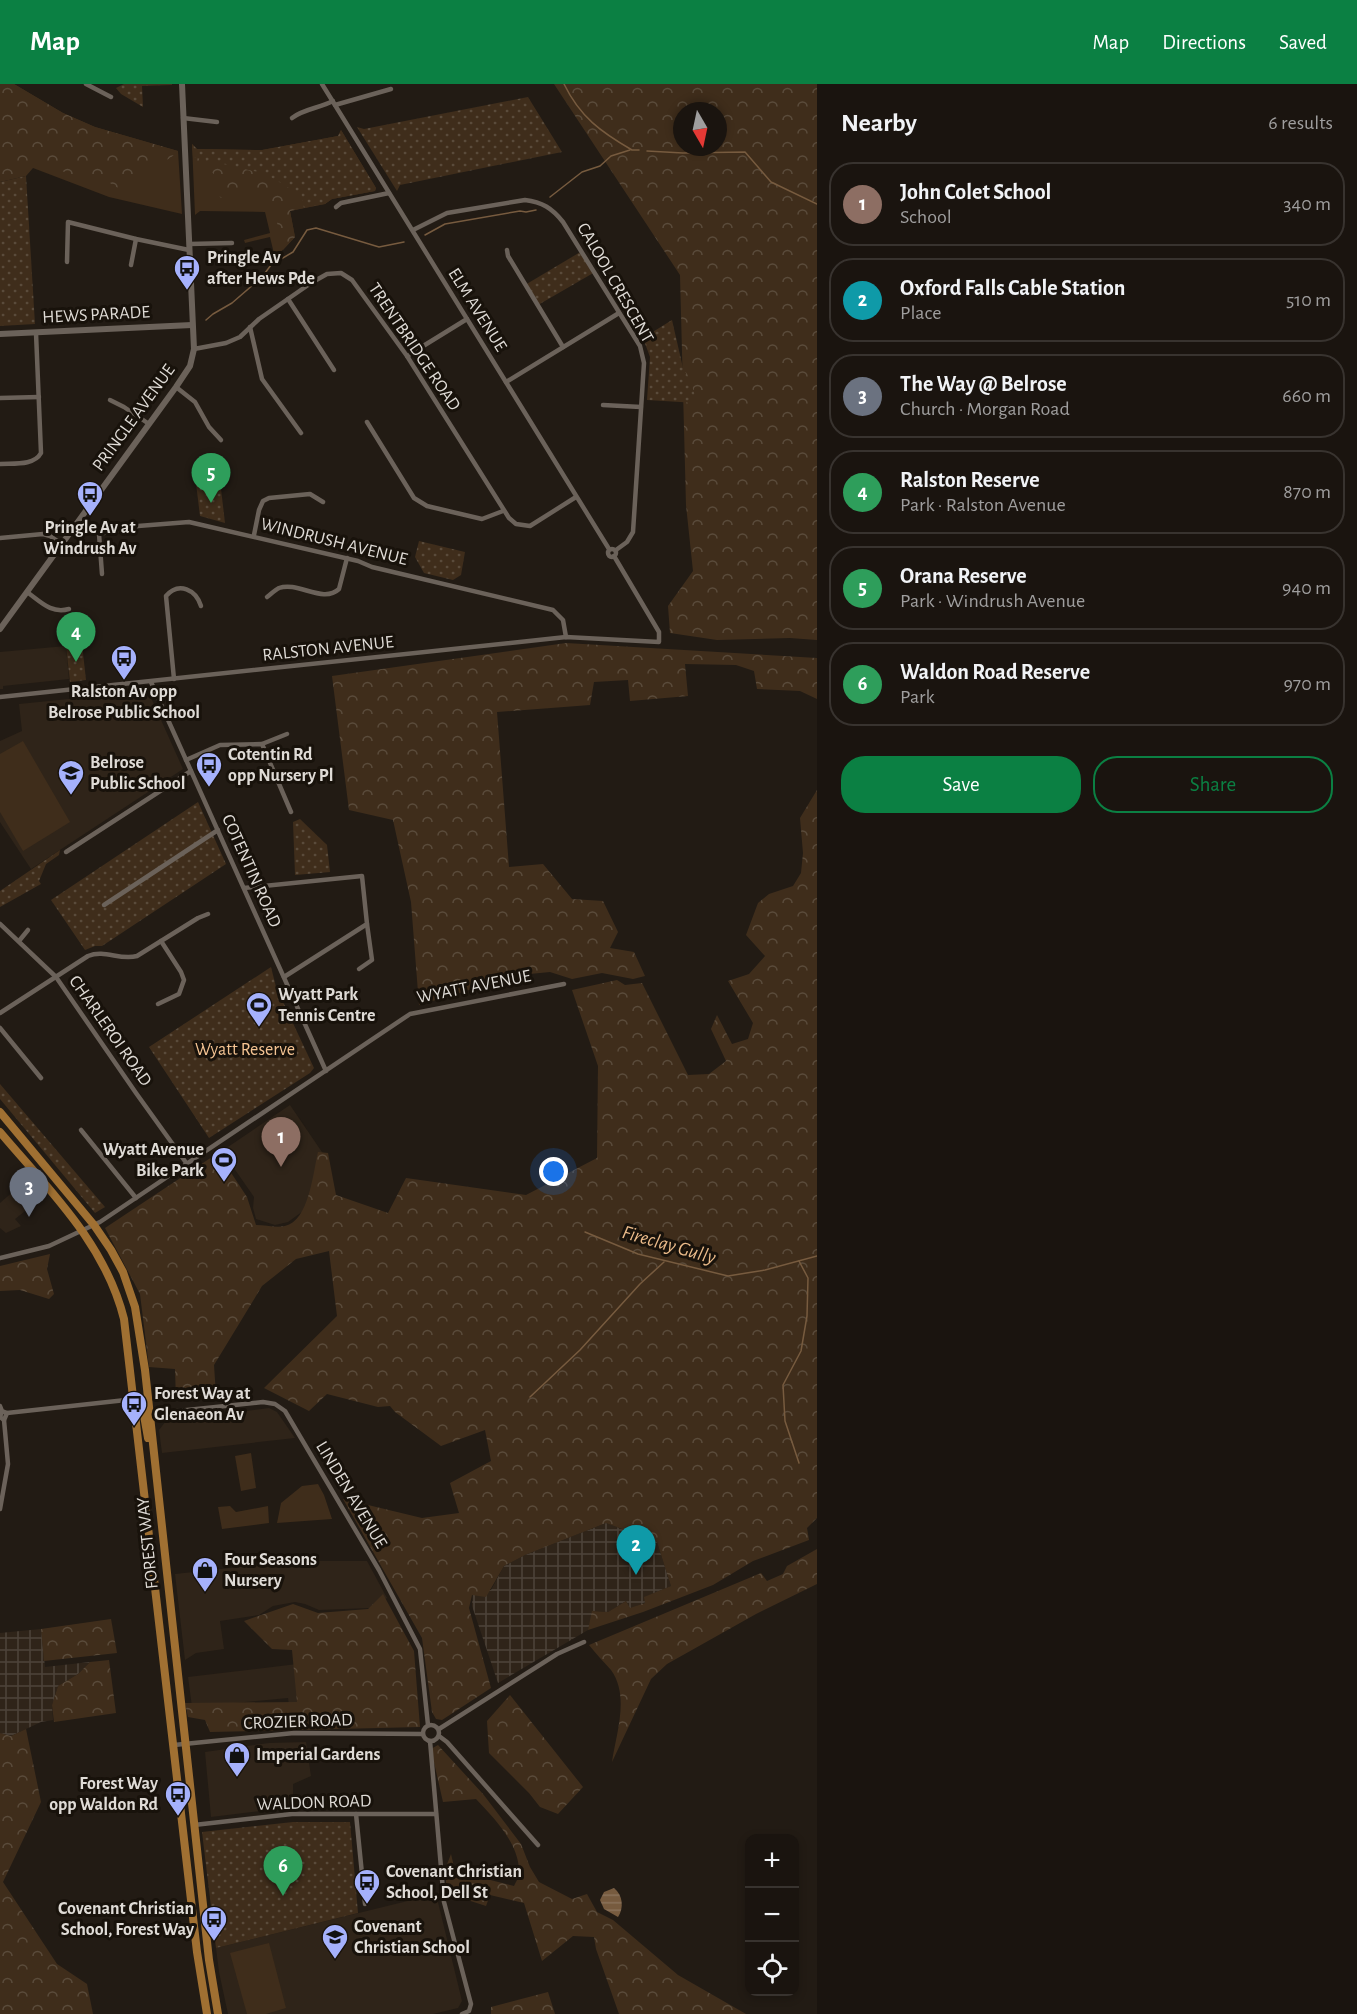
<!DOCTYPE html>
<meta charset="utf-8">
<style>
:root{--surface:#1a140f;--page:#27211d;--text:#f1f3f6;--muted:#9f9e9e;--line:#38332f;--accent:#0b8043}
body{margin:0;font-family:"Alegreya Sans",sans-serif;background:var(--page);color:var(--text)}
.controls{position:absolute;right:18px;bottom:18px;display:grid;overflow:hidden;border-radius:12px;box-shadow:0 3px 9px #0003}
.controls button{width:54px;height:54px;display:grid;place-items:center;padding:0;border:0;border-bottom:2px solid var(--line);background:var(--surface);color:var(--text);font:30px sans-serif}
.compass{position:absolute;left:673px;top:18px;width:54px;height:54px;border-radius:50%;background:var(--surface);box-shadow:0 3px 9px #0003;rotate:171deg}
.you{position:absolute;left:554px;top:1088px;width:21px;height:21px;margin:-15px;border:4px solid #fff;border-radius:50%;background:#1a73e8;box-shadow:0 0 0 9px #1a73e833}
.badge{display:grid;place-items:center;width:39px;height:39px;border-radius:50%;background:var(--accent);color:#fff;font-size:20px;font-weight:700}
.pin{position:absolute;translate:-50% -50px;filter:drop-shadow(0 2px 3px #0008)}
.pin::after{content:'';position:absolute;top:32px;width:21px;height:18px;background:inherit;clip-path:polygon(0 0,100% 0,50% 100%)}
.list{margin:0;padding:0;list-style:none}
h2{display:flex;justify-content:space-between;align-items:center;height:78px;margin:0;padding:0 24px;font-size:26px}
h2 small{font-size:20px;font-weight:400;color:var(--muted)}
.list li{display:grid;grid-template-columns:39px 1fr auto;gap:18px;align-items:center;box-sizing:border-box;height:84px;margin:0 12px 12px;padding:0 12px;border:2px solid var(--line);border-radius:24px}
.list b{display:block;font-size:22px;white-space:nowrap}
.list p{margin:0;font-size:20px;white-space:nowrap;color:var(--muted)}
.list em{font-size:20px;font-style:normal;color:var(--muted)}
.actions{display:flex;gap:12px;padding:18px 24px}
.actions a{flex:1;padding:14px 0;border:2px solid var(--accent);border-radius:24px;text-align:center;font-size:21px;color:var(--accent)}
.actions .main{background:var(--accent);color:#fff}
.icon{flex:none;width:33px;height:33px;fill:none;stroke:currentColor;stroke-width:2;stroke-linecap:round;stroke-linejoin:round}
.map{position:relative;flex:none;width:817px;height:1930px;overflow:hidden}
header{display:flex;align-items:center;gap:36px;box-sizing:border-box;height:84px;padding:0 30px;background:var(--accent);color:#fff}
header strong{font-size:28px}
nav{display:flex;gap:33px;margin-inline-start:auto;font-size:21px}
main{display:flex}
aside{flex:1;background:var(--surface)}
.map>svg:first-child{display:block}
</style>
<header>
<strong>Map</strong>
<nav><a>Map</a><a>Directions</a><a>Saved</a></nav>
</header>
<main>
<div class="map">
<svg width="817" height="1930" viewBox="0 0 817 1930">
<defs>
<pattern id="industrial-grid" width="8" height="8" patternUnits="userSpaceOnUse" patternTransform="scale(1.5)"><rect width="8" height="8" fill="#2f2419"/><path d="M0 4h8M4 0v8" fill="none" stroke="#4d433a"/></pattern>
<pattern id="forest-crowns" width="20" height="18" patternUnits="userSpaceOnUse" patternTransform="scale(1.5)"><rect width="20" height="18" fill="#3f2d1b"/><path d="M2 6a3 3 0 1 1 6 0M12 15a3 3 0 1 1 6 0" fill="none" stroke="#5a4b3b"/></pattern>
<pattern id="park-dots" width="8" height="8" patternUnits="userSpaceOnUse" patternTransform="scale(1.5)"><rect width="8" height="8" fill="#3f2d1b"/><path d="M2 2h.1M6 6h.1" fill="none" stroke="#5a4b3b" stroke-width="1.8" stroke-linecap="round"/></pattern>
<pattern id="water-rules" width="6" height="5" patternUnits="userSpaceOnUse" patternTransform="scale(1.5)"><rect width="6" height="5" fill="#775b3f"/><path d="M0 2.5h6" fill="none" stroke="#8a725a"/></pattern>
</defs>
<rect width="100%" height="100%" fill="#221b14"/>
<!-- built -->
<g fill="#2f2419">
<path d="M66 562 69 595 3 602V605H0V568Z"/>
<path d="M148 607 183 685 31 785 0 738V657L22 647 19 620Z"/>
<path d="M290 1021 326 1074 317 1117 288 1138 275 1141 256 1135 253 1124 254 1113 222 1067Z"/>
<path d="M15 1106 30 1123 15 1135 21 1142 6 1149 0 1144V1119Z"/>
<path d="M269 1324 277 1328 295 1354 162 1369 159 1346 166 1337Z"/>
<path d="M295 1477H367L387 1514 370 1524 319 1526 305 1520 295 1518 273 1522 259 1531 220 1537 224 1565 196 1569 185 1576 175 1490Z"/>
<path d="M297 1580 303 1644H292L288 1614 192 1623 188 1593Z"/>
<path d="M306 1658 311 1692 293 1700V1723L211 1733 205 1668 269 1659Z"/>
<path d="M436 1810 462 1917 458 1924 433 1930H228L219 1888 216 1864Z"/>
</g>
<!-- industrial -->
<g fill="url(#industrial-grid)">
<path d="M606 1439 657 1458 671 1502 645 1513 646 1518 630 1525 626 1517 608 1528 593 1527 588 1546 498 1599 472 1522 473 1505 491 1506 504 1482 525 1471Z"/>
<path d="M41 1545 45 1583 90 1578 78 1590 58 1602 52 1621 53 1636 41 1638 11 1652 0 1649V1549Z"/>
</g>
<!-- green -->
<g fill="#3f2d1b">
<path d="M0 0H14L63 29 95 43 178 67 182 130 109 113 33 84Z"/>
<path d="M341 46 376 104 375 107 332 115 325 120 290 127 295 153 275 174 270 153 245 159 244 156 270 149 265 128 200 127 195 131 192 60 197 65 262 66 338 52Z"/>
<path d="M23 657 70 738 23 767 0 728V670Z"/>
<path d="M251 1369 256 1404 241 1407 235 1372Z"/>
<path d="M318 1400 324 1411 332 1435 277 1439 281 1419 302 1402Z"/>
<path d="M230 1422 236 1428 268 1422 269 1439 222 1445 218 1423Z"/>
<path d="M269 1859 286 1924 266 1930H247L230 1869Z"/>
</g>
<!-- forest -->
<g fill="url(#forest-crowns)" fill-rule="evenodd">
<path d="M0 0H14L63 29 95 43 178 67C165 82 142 83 128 98L140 114 130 112 110 99 93 98 74 92 52 83 33 84 26 92 0 98Z"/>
<path d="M554 0H817V556L790 554 717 556 670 549 668 522 693 487 686 421 680 191ZM682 27H718V63H682Z"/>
<path d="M193 73 263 89 281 100 301 110 304 124 290 127 295 153 283 166 273 120 242 107 221 114 214 105 216 97 213 89 193 84Z"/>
<path d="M566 559 817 574V615L800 607 757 605 754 587 736 581 685 580 688 612 630 617 628 596 594 598 590 621 497 628 509 783 543 780 572 815 603 817 618 848 610 864 634 868 645 892 633 895 602 889 572 895 550 888 519 891 419 921 411 818 393 736 349 726 332 592Z"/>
<path d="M817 706V1434L807 1444 809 1456 753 1477 713 1501 643 1528 588 1546 592 1527 608 1528 626 1517 630 1524 645 1519 644 1513 671 1502 657 1458 606 1439 525 1471 504 1482 486 1513 472 1511 469 1524 491 1604 442 1636 436 1635 432 1628 422 1554 343 1415 422 1434 459 1429 450 1399 491 1377 485 1346 441 1362 395 1328 390 1322 378 1323 327 1310 309 1327 264 1304 337 1232 329 1167 296 1175 262 1202 214 1281 216 1312 176 1316 175 1285 149 1283 140 1210 105 1144 218 1069 247 1113 256 1141C265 1141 276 1144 285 1142 309 1137 313 1089 318 1068L328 1069 336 1111 388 1129 406 1094 526 1111 597 1074 598 982 572 906 617 896 625 901 642 899 688 991 709 990 726 977 711 945 717 931 732 960 748 955 753 939 728 897 749 890 765 872 746 851 758 819 769 810 793 802 801 789 803 769 800 734Z"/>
<path d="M50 1170 47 1185 54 1210 49 1215 20 1206 0 1207V1182Z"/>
<path d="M817 1465V1500L756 1530 667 1580 651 1595 612 1678C616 1650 630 1612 611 1586 604 1578 596 1570 589 1561L761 1489 767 1497 783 1490 787 1482Z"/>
<path d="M383 1510 414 1567 420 1643 210 1648 205 1636 188 1633 185 1619 297 1618 292 1566 272 1565 244 1537 293 1520 318 1529 368 1525Z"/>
<path d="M111 1535 117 1569 44 1577 41 1545Z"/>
<path d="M109 1576 116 1629 54 1638 52 1621 58 1602 78 1590 90 1578Z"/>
<path d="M510 1611 583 1703 558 1730 540 1723 529 1709 489 1669 487 1637Z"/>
<path d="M26 1645 41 1718 3 1798 57 1880 87 1900 93 1930H0V1649L11 1652Z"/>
<path d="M438 1661 483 1710 521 1760 530 1783 539 1798 572 1815 587 1810 597 1828 613 1836 678 1891 746 1930H619L596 1865 594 1853 573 1852 542 1877 524 1819 490 1811 486 1822 446 1809V1783L451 1770 455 1787 514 1802C516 1798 519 1793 519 1789 520 1760 494 1734 476 1715L443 1718 431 1665Z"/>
<path d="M548 1908 555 1930H491V1923Z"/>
</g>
<!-- park -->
<g fill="url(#park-dots)">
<path d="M124 0H172V1L142 2 143 23 121 10 116 4Z"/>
<path d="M528 13 562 68 400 101 397 107 357 43 364 45Z"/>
<path d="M341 46 376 104 375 107 332 115 325 120 304 124 301 110 263 89 193 73 192 60 197 65 262 66 338 52Z"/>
<path d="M26 92 35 240 0 242V98Z"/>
<path d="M582 167 595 188 538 221 525 201Z"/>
<path d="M672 236 683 284 691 298 697 319 647 316 650 273 643 254Z"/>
<path d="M219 388 225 439 200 432 195 391Z"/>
<path d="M419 457 465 468 461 491 453 496 424 489 415 473Z"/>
<path d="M82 560 86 596 70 598 66 562Z"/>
<path d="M198 718 226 780 102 862H95L85 866 51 816Z"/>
<path d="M300 735 327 761 330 788 295 791 293 738Z"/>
<path d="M60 766 59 771 46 780 39 797 41 800 0 823V807Z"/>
<path d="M271 883 276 903 314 984 310 989 209 1054 149 963Z"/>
<path d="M0 1000 105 1123 95 1129 0 1015Z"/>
<path d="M293 1738H350L358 1829 216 1864 202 1748Z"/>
</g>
<!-- water -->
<path fill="url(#water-rules)" d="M614 1804C623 1811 624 1824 618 1833L604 1825 600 1816 604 1808Z"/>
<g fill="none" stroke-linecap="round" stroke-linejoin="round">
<!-- stream -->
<g stroke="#775b3f" stroke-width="1.5">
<path d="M564 0C580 33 601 48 632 66H639"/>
<path d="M647 67 683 69 745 68 771 98 817 120"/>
<path d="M550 113 582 88 600 82 611 72 630 66"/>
<path d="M425 151 445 140 520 127 526 128 536 126"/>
<path d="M206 236 213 230 232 219 262 193 271 181 293 168 307 146 316 144 379 163 404 158"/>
<path d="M585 1148 638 1170 728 1192 765 1186 817 1172"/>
<path d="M530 1313 580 1266 640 1200 664 1178"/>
<path d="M799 1379 785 1337 783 1301 801 1267 807 1232 808 1194 799 1177"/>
</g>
<!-- minor -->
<g stroke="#6b625a" stroke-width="4.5">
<path d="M86 0 111 13"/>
<path d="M322 0 609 465"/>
<path d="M335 21 391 5"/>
<path d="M183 34 217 38"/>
<path d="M292 34C303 25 320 24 333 17"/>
<path d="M336 123 341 119 389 109"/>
<path d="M413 146 447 129 525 116C542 118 552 124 563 138L640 262 644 279 633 448 627 458 616 466"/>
<path d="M189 160 232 159"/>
<path d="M507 166 508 172 563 263"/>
<path d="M67 178 68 138 136 155 189 166"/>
<path d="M131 181 136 155"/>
<path d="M288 215 334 286"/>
<path d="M250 243 262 295 301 349"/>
<path d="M194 265 226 259 240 253 259 235 311 199 327 190 341 189 352 196 407 272 509 434 516 440 530 442 576 413"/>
<path d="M407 272 467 235"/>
<path d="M506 298 619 229"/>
<path d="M176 303 195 318 209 343 221 356"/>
<path d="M0 314 39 313"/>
<path d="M110 316 124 323 149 340"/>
<path d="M603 321 641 323"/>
<path d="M367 338 414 414 427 422 482 435 503 427"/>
<path d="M0 380C13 379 34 382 41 369L36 249"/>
<path d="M78 437 99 450 138 442 189 438 358 477 372 483 553 526 563 536 566 553"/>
<path d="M99 450 102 490"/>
<path d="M254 451 259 426 263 417 269 414 310 410 323 418"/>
<path d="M0 454 43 450 50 452 62 460"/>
<circle cx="612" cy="469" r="4"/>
<path d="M27 508C41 518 51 530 69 525"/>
<path d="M267 513C271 510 275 506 279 504 298 497 323 520 339 505L347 474"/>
<path d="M174 595 166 512C179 497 196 506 201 522"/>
<path d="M151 598 326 987"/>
<path d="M0 613 566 553 659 558V548L614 472"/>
<path d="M262 660 287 650"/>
<path d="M186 676 220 661 262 660 291 728"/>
<path d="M66 768 191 687"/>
<path d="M244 804 362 792 367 840 284 893"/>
<path d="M104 821 218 746"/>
<path d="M0 840 56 893 136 1009 187 1080"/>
<path d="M19 857 28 846"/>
<path d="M359 885 372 876 367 840"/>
<path d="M158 920 179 910 184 896 181 888 161 857"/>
<path d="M0 929 88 872C105 865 120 877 137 872L198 834 208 830"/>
<path d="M0 944 41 994"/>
<path d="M81 1046 136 1114"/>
<path d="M0 1174 49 1162 100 1138 410 930 564 900"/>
<path d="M0 1322 2 1327 7 1329 4 1336 0 1333 2 1327"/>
<path d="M7 1329 135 1315"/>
<path d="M149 1330 263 1318 275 1320 285 1327 379 1486 420 1565 428 1641"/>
<path d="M0 1425 8 1380 4 1336"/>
<circle cx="431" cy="1649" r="8"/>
<path d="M439 1645 557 1570 584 1558"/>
<path d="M439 1652 447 1658 538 1761"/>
<path d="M430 1657 444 1818 471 1920 469 1927 462 1930"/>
<path d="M174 1661 294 1649 423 1650"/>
<path d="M356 1730 365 1820"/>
<path d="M194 1741 292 1730H436"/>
</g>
<!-- tertiary -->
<g stroke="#6b625a" stroke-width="6">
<path d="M0 250 192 241"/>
<path d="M0 545 176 303 190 282 194 265 182 0"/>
</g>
<!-- primary -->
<g stroke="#a07032" stroke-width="8">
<path d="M0 1028 94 1141 111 1166 123 1188 135 1223 145 1286 209 1876 218 1930"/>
<path d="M0 1048C49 1106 105 1159 124 1235L197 1868 207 1930"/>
<path d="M135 1315 142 1320 148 1354"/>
</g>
</g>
<!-- icons -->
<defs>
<g id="bus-pin" transform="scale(1.35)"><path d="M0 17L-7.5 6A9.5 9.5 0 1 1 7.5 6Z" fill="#a5b1fc" stroke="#18120b"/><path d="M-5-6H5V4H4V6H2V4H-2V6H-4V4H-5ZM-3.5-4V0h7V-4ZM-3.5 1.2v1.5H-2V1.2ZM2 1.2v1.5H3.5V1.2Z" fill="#111"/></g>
<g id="school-pin" transform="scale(1.35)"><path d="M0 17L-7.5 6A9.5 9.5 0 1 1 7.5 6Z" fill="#a5b1fc" stroke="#18120b"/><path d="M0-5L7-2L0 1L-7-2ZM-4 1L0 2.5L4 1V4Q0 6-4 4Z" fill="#111"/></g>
<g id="stadium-pin" transform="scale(1.35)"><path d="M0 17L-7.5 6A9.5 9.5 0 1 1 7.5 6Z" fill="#a5b1fc" stroke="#18120b"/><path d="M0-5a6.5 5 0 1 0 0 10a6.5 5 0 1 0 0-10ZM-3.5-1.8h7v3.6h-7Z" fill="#111"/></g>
<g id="shop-pin" transform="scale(1.35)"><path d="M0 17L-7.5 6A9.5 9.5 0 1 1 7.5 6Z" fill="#a5b1fc" stroke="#18120b"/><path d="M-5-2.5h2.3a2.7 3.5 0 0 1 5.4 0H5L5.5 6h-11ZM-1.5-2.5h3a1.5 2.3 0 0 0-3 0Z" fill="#111"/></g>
</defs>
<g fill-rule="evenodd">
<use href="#bus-pin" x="187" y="184"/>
<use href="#bus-pin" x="90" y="410"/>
<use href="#bus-pin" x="124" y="574"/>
<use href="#bus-pin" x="209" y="681"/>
<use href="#school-pin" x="71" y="689"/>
<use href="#stadium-pin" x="259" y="921"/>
<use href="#stadium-pin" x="224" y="1076"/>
<use href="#bus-pin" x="134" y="1320"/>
<use href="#shop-pin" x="205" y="1486"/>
<use href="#shop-pin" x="237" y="1671"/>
<use href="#bus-pin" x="178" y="1710"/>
<use href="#bus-pin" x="367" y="1798"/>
<use href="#bus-pin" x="214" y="1835"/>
<use href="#school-pin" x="335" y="1853"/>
</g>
<g text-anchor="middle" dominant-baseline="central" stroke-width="6" stroke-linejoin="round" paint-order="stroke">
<!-- poi labels -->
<g font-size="18" font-weight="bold" fill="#dfdbd6" stroke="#18120b" text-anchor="start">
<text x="207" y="174">Pringle Av<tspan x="207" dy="21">after Hews Pde</tspan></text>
<text x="90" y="444" text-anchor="middle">Pringle Av at<tspan x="90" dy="21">Windrush Av</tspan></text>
<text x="124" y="608" text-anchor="middle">Ralston Av opp<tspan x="124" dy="21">Belrose Public School</tspan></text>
<text x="228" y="671">Cotentin Rd<tspan x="228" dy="21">opp Nursery Pl</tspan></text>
<text x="90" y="679">Belrose<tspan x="90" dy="21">Public School</tspan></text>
<text x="278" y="911">Wyatt Park<tspan x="278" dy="21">Tennis Centre</tspan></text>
<text x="204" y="1066" text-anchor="end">Wyatt Avenue<tspan x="204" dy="21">Bike Park</tspan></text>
<text x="154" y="1310">Forest Way at<tspan x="154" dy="21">Glenaeon Av</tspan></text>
<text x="224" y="1476">Four Seasons<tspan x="224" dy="21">Nursery</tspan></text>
<text x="256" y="1671">Imperial Gardens</text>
<text x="158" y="1700" text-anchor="end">Forest Way<tspan x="158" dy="21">opp Waldon Rd</tspan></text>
<text x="386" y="1788">Covenant Christian<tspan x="386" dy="21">School, Dell St</tspan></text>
<text x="194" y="1825" text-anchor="end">Covenant Christian<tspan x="194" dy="21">School, Forest Way</tspan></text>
<text x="354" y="1843">Covenant<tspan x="354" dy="21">Christian School</tspan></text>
</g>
<!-- street labels -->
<g font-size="18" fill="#dfdbd6" stroke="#18120b">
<text transform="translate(615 199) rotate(60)">CALOOL CRESCENT</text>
<text transform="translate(477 226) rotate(58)">ELM AVENUE</text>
<text transform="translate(96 231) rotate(-3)">HEWS PARADE</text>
<text transform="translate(414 263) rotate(56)">TRENTBRIDGE ROAD</text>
<text transform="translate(134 334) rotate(-54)">PRINGLE AVENUE</text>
<text transform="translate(334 458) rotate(14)">WINDRUSH AVENUE</text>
<text transform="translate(328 565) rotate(-6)">RALSTON AVENUE</text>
<text transform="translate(251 787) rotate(66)">COTENTIN ROAD</text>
<text transform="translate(474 903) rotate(-11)">WYATT AVENUE</text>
<text transform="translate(110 947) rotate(55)">CHARLEROI ROAD</text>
<text transform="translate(351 1411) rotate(59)">LINDEN AVENUE</text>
<text transform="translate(148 1459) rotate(-96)">FOREST WAY</text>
<text transform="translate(298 1638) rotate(-2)">CROZIER ROAD</text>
<text transform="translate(314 1719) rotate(-2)">WALDON ROAD</text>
</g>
<!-- park labels -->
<g font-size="18" fill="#f5c493" stroke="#18120b">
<text x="245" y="966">Wyatt Reserve</text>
</g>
<!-- water labels -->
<g font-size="20" font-style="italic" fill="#ebbb8a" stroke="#18120b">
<text transform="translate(669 1161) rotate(16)">Fireclay Gully</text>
</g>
</g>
</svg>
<div class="controls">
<button>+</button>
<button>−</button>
<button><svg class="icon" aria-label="locate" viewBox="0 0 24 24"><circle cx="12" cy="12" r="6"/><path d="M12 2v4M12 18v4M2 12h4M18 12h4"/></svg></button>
</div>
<svg class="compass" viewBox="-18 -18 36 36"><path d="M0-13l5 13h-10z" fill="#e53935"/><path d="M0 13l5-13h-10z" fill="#9f9e9e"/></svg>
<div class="you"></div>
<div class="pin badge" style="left:281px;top:1083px;background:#8d6e63">1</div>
<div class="pin badge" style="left:636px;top:1491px;background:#0f9aa8">2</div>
<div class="pin badge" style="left:29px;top:1133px;background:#6b7280">3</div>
<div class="pin badge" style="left:76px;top:578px;background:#2e9e5b">4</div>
<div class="pin badge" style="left:211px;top:419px;background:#2e9e5b">5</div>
<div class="pin badge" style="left:283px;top:1812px;background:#2e9e5b">6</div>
</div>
<aside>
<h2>Nearby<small>6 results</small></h2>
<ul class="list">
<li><span class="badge" style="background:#8d6e63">1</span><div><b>John Colet School</b><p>School</p></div><em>340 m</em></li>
<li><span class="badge" style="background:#0f9aa8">2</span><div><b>Oxford Falls Cable Station</b><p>Place</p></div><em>510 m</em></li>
<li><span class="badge" style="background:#6b7280">3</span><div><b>The Way @ Belrose</b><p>Church · Morgan Road</p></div><em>660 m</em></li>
<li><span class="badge" style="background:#2e9e5b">4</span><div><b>Ralston Reserve</b><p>Park · Ralston Avenue</p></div><em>870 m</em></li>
<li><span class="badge" style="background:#2e9e5b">5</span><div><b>Orana Reserve</b><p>Park · Windrush Avenue</p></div><em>940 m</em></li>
<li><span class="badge" style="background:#2e9e5b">6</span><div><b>Waldon Road Reserve</b><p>Park</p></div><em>970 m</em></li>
</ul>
<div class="actions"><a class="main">Save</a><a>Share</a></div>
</aside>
</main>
